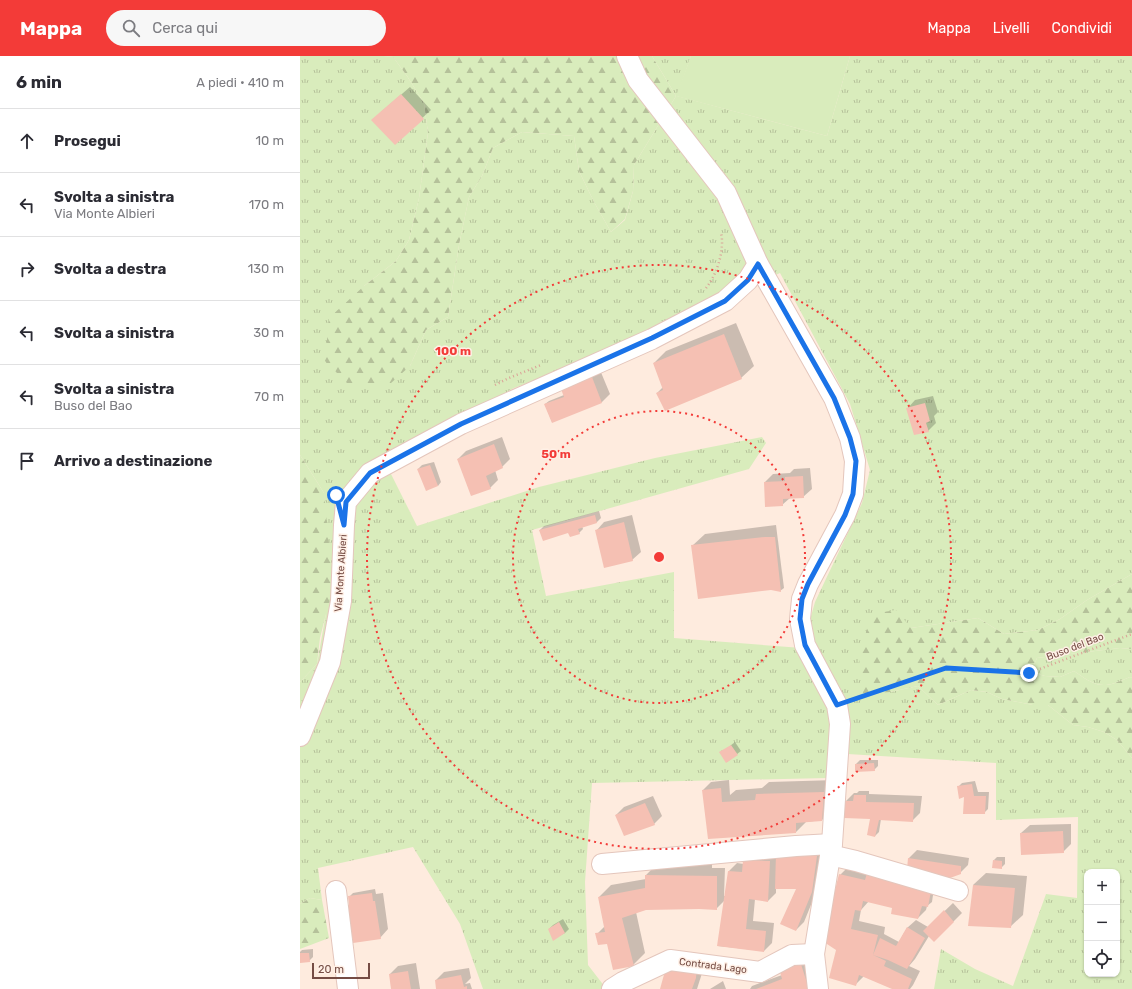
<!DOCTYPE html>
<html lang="it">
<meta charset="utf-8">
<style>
:root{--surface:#fff;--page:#f7f7f7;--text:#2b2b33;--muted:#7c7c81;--line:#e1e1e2;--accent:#f33b38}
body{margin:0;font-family:Rubik,sans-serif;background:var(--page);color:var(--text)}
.controls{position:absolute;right:12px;bottom:12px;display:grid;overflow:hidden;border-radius:8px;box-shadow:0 1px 3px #0004}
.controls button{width:36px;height:36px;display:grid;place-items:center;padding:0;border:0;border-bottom:1px solid var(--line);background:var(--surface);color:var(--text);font:20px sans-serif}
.scale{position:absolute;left:12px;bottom:10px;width:58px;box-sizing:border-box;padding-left:4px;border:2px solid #754c44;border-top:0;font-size:11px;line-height:14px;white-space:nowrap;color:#754c44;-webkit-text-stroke:3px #fff0e6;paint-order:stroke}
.stop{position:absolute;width:12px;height:12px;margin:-9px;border:3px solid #1a73e8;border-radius:50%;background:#fff}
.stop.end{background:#1a73e8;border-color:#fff;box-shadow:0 1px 4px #0008}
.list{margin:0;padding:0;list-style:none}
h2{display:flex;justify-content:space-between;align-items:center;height:52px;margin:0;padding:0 16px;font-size:17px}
h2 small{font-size:13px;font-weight:400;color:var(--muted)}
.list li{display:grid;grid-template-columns:26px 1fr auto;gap:12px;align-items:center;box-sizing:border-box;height:64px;padding:0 16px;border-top:1px solid var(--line)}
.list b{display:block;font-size:15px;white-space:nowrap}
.list p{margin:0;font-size:13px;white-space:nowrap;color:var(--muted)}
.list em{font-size:13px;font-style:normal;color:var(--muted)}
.icon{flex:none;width:22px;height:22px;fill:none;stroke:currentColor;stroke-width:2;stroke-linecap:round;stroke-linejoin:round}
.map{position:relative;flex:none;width:832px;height:933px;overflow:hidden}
header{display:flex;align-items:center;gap:24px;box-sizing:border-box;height:56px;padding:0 20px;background:var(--accent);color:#fff}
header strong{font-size:19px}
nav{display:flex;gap:22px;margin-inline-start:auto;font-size:14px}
.search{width:280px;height:36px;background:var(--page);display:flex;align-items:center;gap:10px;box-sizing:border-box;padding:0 14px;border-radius:22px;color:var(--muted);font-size:15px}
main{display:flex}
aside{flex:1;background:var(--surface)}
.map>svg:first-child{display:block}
</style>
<header>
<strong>Mappa</strong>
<div class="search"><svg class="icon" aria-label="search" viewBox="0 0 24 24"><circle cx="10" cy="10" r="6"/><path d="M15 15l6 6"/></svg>Cerca qui</div>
<nav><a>Mappa</a><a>Livelli</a><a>Condividi</a></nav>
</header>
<main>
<aside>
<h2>6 min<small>A piedi · 410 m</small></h2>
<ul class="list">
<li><svg class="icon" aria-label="ahead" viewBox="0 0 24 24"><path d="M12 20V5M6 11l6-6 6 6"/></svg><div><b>Prosegui</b></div><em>10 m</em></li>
<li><svg class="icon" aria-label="left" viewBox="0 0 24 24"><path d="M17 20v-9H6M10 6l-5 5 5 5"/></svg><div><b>Svolta a sinistra</b><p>Via Monte Albieri</p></div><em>170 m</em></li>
<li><svg class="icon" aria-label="right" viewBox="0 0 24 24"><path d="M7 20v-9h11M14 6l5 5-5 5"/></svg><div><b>Svolta a destra</b></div><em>130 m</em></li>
<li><svg class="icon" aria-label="left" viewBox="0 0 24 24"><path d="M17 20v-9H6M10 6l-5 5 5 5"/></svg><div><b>Svolta a sinistra</b></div><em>30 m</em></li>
<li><svg class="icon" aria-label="left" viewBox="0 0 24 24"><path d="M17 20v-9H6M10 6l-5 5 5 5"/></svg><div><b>Svolta a sinistra</b><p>Buso del Bao</p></div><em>70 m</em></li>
<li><svg class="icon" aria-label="arrive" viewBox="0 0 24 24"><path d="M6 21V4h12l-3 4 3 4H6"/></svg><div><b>Arrivo a destinazione</b></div></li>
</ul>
</aside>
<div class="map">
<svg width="832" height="933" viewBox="0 0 832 933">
<defs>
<pattern id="grass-tufts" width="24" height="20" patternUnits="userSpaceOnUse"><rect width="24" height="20" fill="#d9ecbc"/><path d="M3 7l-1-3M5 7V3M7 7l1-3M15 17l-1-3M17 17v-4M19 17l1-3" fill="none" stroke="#b5c19a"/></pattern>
<pattern id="forest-firs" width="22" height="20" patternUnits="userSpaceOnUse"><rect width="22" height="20" fill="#d9ecbc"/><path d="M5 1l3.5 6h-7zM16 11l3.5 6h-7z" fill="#b5c19a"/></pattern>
</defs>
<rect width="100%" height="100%" fill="#feebde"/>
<!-- grass -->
<g fill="url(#grass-tufts)" fill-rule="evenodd">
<path d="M0 0H84L93 1 107 20 124 47 128 77 119 142 109 184 96 205 64 230 110 310 126 274 148 261 159 189 169 141 182 120 193 92 222 76 274 80 279 115 294 146 311 176 325 164 333 135 334 109 376 40 352 0H391L377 40 527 80 550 0H832V518L787 544 760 563 738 574 704 578 678 562 611 572 590 636 618 630 638 649 671 634 687 636 702 643 718 646 733 649H748L773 669 788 671 804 676 817 684 832 702V933H634L641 893 675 913 713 930 746 838 777 842 778 761 696 764V707L531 697 528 722 292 727 285 826 288 909 305 931 302 933H183L160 868 113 791 18 812 22 844 10 842 0 848V626L17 608 26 557 24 437 0 399ZM480 217 550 348 570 414 562 447 515 546 502 592 374 582V516L246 540 232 474 449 413 466 387 462 381 355 402 239 431 117 470 83 402 214 332 290 303ZM787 816H817V918H787Z"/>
<path d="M820 592 832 593V622L830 621C803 633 798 632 774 615L760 621 745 620 731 616 737 602Z"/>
</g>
<!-- forest -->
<g fill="url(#forest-firs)">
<path d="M84 0H352L376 40 334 109 333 135 325 163 311 176 294 146 279 115 274 80 222 76 193 92 182 120 169 141 159 189 148 261 126 274 110 310 91 327 50 330 25 305 29 262 64 230 96 205 109 184 119 142 128 77 124 47 107 20 93 1Z"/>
<path d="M0 399 24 437 33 530 20 582 17 608 0 626Z"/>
<path d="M832 518V593L820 592 737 602 731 616 745 620 760 621 774 615C798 632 803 633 830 621L832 622V702L817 684 804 676 788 671 773 669 748 649H733L718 646 702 643 687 636 671 634 638 649 618 630 590 636 563 638 559 602 571 558 596 554 611 572 678 562 704 578 738 574 760 563 787 544Z"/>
<path d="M10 842 22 844 29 882 0 893V848Z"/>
</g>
<!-- park -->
<path fill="#d9ecbc" d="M391 0H550L527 80 376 40Z"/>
<!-- shadow -->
<g fill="#0003">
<path d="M110 31 131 54 95 87 81 56Z"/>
<path d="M436 267 454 310 441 322 357 337 363 331 354 307 366 295Z"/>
<path d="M300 314 310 338 302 346 252 366 245 348 249 345 264 339 263 334Z"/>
<path d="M633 340 638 356 634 360 636 367 628 375 607 353 615 344Z"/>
<path d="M202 381 210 403 202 411 195 414 198 424 190 432 158 403 166 395Z"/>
<path d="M134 406 141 426 138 430 118 413 122 409Z"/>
<path d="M510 412 512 433 503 441 490 442 482 449 466 450 465 426 473 418 490 417 494 413Z"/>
<path d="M299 455 301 462 297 466 282 470 283 473 279 477 240 474 244 470Z"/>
<path d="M332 459 341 496 332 504 296 475 304 466Z"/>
<path d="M476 469 484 532 480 535 471 533 392 490 405 478Z"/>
<path d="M435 686 441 695 427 706 421 697Z"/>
<path d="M560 704H578V710L574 714 556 708Z"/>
<path d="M429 724 430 739 436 734 462 732 469 726 536 724 534 752 522 764 506 766 496 776 409 782 403 734 411 726Z"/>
<path d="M675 725 678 736H689L688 753 684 757 658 731 662 727Z"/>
<path d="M559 735H569V738L622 740 620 757 612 765 581 763 579 776 575 780 571 762 546 745 554 737H557Z"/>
<path d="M353 740 362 760 354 768 316 759 324 751Z"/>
<path d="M771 768V788L763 796 721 777 730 769Z"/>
<path d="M524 792 516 831 513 838 515 839 504 866 496 874 497 832H476V837L468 845 455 843 453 865 474 867 472 887 464 895 418 890 425 844 416 853H346L336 856 345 897 333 909 297 878 305 870 299 841 311 829 346 823V819L358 807H412V812H425L424 840H426L429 815 437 807 444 808V805Z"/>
<path d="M617 794 669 802 668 809 660 817 629 818 634 832 632 846 627 850 626 854 618 862 594 848 569 845 561 854 559 865 585 871 584 878 599 886 607 872 616 864 628 871 653 847 662 857 634 885 629 880 615 903 609 910 620 915 613 929 610 933H594L564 920 555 929 537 893 532 847 540 819 552 807 608 811 609 802Z"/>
<path d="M697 801H705V808L701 812 694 804Z"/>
<path d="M686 817 727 820 723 859 710 871 673 829Z"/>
<path d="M75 833 76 838 83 837 88 873 80 882 48 850 50 847 49 841 53 837Z"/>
<path d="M263 863 269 873 265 877 253 883 249 873 253 869Z"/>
<path d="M13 893V901L9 905 0 906V896L2 894Z"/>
<path d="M507 894 519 933H450L452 930 482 919Z"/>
<path d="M116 907 120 933H92L90 918 98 910Z"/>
<path d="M374 907 403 914 397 933H361L366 915Z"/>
<path d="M169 912 171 922 165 928 170 927 172 933H137L136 924 144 916Z"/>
<path d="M423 925 426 933H410Z"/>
</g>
<!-- building -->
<g fill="#f5c0b3">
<path d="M101 38 124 63 95 89 71 64Z"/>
<path d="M424 278 442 323 365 355 356 337 363 334 353 307Z"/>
<path d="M292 321 302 347 252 367 244 348 264 341 261 333Z"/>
<path d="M625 347 630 365 626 367 629 376 614 379 606 352Z"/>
<path d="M194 388 203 412 186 420 191 433 171 440 157 403Z"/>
<path d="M130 409 138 430 126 435 117 413Z"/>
<path d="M503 420 504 442 483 443V450L465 451 464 426 485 425V421Z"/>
<path d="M295 459 297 467 278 473 280 478 270 481 268 477 243 485 239 474Z"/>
<path d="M324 466 333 505 304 512 295 474Z"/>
<path d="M465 481H475L481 536 471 534 398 543 391 489Z"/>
<path d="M431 689 438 699 426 707 419 696Z"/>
<path d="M574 707 575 715 555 716V708Z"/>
<path d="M672 728 674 740H686L685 758H663L664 741 659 743 657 730Z"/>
<path d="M421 732 422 746 455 744 456 738 524 736 522 765 496 767V777L408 783 402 734Z"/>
<path d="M554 739H566V746L614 747 613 766 579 764 575 781 567 779 570 763 544 762 545 745H553Z"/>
<path d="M345 747 355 769 324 780 315 759Z"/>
<path d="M763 775 764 797 721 799 720 777Z"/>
<path d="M476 797 517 800 512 836 496 875 480 868 496 833H475Z"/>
<path d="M608 802 661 810V818L650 822 629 819 607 814Z"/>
<path d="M443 804 470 805 468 846 449 843 446 873 466 875 464 896 417 890 428 815 442 816Z"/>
<path d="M693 804 702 805V813L692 812Z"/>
<path d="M567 817 631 835 628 851 622 850 618 863 591 858 592 852 563 845 561 855 555 854 551 873 578 879 573 899 580 882 596 890 607 871 625 882 607 913 588 904 573 899 586 905 584 910 612 923 608 933H592L559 919 556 930 529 922 536 894 524 886 532 846 539 818 565 824Z"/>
<path d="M345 819 417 820V854L399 853 346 854 322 862 334 910 313 914 307 888 298 889 295 877 305 876 298 841 345 832Z"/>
<path d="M673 829 715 832 711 872 668 870Z"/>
<path d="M72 837 73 845H75L81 883 53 887 47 849H49L48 840Z"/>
<path d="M644 854 654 866 634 886 623 875Z"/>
<path d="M259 866 265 877 253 885 248 873Z"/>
<path d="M0 897H9L10 906 0 907Z"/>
<path d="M499 902 509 933H456L482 923 478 909Z"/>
<path d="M374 907 397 909 396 922 392 933H360L365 915 371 916Z"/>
<path d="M108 915 111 933H91L89 918Z"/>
<path d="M161 919 164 931 167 930V933H136L135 924Z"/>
</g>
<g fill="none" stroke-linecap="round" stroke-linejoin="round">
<!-- minor casing -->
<g stroke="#e4c6bc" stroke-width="22">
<g id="minor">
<path d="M327 0 338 24 426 137 458 208 534 342 550 382 555 405 553 438 545 459 508 528 502 543 500 563 505 589 537 649 540 668 532 788 514 898 518 933"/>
<path d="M0 680 30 606 41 545 44 469 46 446 70 417 161 368 352 283 425 245 448 224 458 208"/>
<path d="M530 799 556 805 658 835"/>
<path d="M302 808 496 790 532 788"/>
<path d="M36 835 48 933"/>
<path d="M312 933 323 926 370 904 460 916 492 899 514 898"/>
</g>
</g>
<!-- path -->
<g stroke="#daa397" stroke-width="2.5" stroke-dasharray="1 3" stroke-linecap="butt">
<path d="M406 232C417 219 425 193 421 177"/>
<path d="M195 329 209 322 241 309"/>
<path d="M554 643 646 612 729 617 832 578"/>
</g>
<!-- minor -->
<use href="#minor" stroke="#fff" stroke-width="20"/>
</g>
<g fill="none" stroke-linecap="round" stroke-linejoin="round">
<!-- route -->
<path stroke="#1a73e8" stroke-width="5" d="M36 439 44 469 46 446 70 417 161 368 352 282 425 245 448 224 458 208 534 342 550 382 556 405 553 438 545 459 508 528 502 543 500 563 505 589 537 649 646 612 729 617"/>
</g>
<!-- distance rings -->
<g fill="none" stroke="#f33b38" stroke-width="2" stroke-dasharray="2 4">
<circle cx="359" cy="501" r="146"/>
<circle cx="359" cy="501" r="292"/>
</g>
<g text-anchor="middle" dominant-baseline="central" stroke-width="3" stroke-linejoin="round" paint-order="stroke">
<!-- street labels -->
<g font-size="10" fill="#754c44" stroke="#fff0e6">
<text transform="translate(41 517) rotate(-86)">Via Monte Albieri</text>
<text transform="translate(775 591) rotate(-21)">Buso del Bao</text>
<text transform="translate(413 910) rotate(7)">Contrada Lago</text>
</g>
</g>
<circle cx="359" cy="501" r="6" fill="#f33b38" stroke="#fff0e6" stroke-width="2"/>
<g font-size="12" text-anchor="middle" font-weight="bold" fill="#f33b38" stroke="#fff0e6" stroke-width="3" stroke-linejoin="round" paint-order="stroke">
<text x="153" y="299">100 m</text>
<text x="256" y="402">50 m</text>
</g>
</svg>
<div class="controls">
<button>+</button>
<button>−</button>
<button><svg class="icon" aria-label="locate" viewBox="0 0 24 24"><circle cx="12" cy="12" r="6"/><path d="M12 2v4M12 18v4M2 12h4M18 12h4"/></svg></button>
</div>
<div class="scale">20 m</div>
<div class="stop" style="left:36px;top:439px"></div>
<div class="stop end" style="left:729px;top:617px"></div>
</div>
</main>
